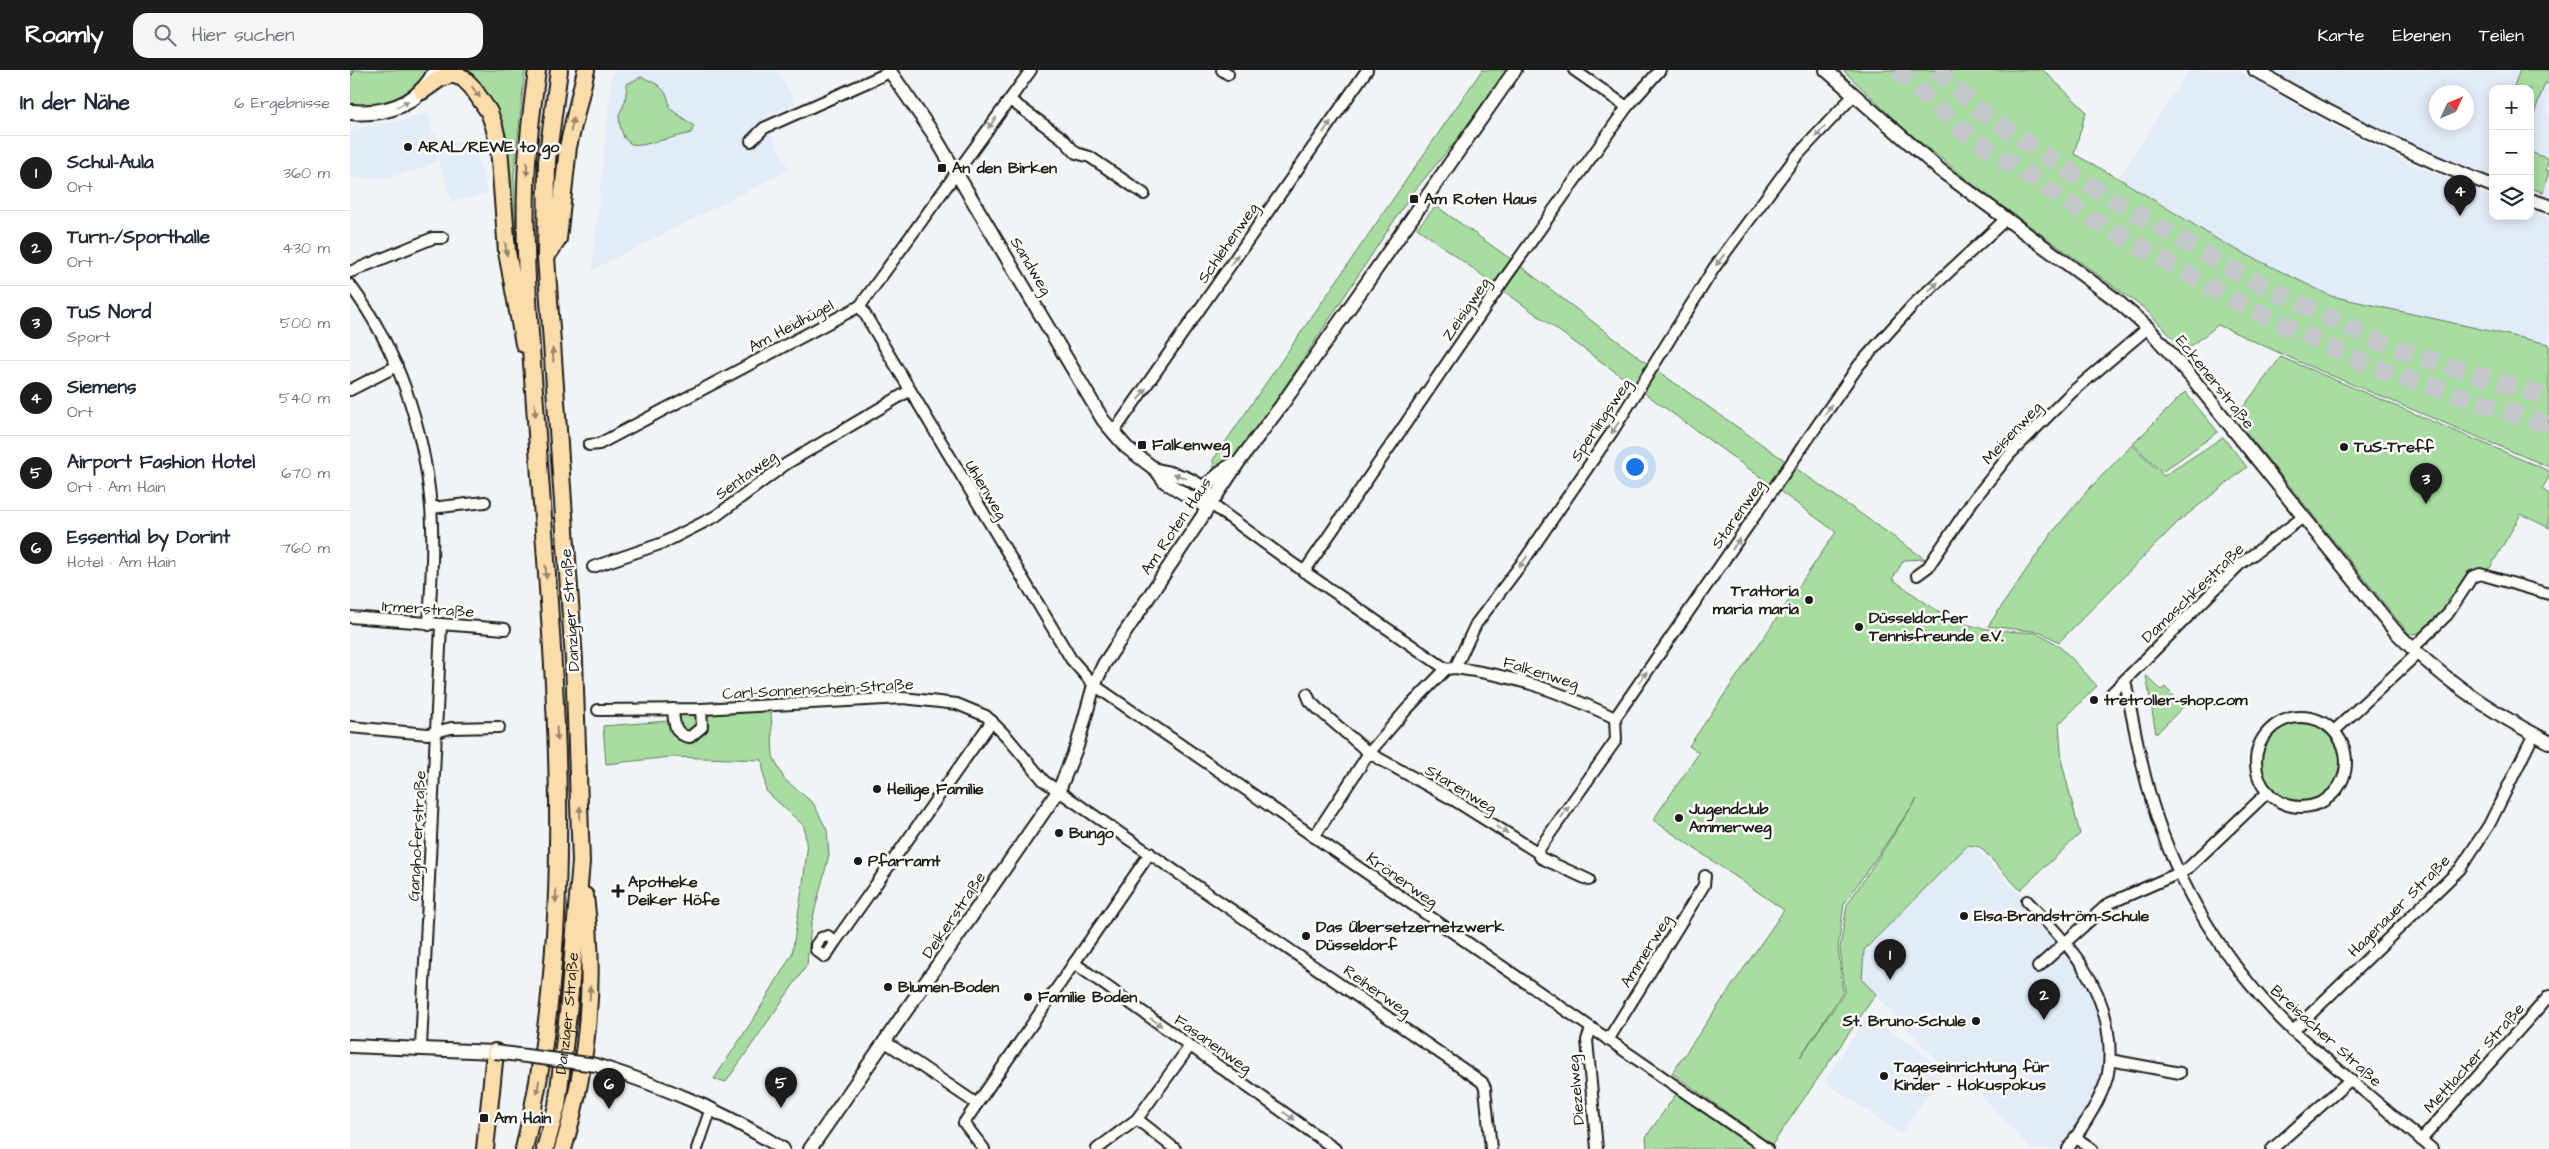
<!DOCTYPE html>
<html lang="de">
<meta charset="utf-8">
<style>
:root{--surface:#fff;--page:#f6f6f7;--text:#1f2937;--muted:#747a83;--line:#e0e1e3;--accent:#1c1c1c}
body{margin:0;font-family:"Architects Daughter",sans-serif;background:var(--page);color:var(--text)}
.controls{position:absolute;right:15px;top:15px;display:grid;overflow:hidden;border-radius:10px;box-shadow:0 2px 12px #0003}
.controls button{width:45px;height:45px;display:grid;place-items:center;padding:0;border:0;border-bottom:1px solid var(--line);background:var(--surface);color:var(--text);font:25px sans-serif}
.compass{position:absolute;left:2079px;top:15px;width:45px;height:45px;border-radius:50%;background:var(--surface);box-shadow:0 2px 12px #0003;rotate:46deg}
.you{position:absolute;left:1284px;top:396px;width:18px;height:18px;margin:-12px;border:4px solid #fff;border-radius:50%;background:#1a73e8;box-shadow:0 0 0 8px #1a73e833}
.badge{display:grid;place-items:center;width:32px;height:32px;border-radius:50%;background:var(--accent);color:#fff;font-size:16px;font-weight:700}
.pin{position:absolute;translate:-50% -41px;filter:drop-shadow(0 1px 2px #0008)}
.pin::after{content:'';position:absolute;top:26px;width:18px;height:15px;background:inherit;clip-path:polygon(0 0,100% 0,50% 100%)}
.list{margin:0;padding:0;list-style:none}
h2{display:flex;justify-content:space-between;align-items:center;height:65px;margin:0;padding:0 20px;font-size:21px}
h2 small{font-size:16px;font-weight:400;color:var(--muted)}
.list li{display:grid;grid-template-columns:32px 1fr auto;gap:15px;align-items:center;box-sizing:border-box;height:75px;padding:0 20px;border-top:1px solid var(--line)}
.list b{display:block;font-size:19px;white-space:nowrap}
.list p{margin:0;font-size:16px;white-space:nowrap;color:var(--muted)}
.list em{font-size:16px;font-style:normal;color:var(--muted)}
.icon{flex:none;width:28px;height:28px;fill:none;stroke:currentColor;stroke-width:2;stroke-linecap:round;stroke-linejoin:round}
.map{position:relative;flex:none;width:2199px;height:1079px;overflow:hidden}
header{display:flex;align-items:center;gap:30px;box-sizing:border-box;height:70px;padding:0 25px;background:var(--accent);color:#fff}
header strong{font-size:24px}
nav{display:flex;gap:28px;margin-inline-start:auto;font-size:18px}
.search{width:350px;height:45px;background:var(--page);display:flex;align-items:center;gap:12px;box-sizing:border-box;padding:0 18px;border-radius:15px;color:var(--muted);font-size:19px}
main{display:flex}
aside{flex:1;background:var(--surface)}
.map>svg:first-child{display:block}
</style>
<header>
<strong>Roamly</strong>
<div class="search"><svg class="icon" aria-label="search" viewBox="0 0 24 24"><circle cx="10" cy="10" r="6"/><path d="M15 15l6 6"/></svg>Hier suchen</div>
<nav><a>Karte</a><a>Ebenen</a><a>Teilen</a></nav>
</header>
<main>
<aside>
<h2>In der Nähe<small>6 Ergebnisse</small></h2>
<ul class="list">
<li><span class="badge">1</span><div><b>Schul-Aula</b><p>Ort</p></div><em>360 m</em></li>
<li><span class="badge">2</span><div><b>Turn-/Sporthalle</b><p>Ort</p></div><em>430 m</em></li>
<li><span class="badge">3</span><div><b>TuS Nord</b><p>Sport</p></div><em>500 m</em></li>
<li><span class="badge">4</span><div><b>Siemens</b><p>Ort</p></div><em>540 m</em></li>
<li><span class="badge">5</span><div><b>Airport Fashion Hotel</b><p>Ort · Am Hain</p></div><em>670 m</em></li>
<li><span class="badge">6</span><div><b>Essential by Dorint</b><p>Hotel · Am Hain</p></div><em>760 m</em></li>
</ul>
</aside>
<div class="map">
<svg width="2199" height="1079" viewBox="0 0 2199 1079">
<rect width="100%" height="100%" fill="#f1f4f7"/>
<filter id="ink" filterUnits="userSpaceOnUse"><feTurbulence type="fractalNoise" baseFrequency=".02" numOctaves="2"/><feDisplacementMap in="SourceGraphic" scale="10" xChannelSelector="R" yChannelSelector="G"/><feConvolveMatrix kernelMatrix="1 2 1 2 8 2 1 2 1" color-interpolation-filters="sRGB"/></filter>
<g filter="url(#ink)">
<!-- built -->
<g fill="#e2ebf8" fill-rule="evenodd">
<path d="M268 0H427L446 33 413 48 439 100 242 200 262 3Z"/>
<path d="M1839 0H1888L1980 55 2061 94 2143 128V146H2180V141L2199 147V274L1981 226 1875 174 1768 108Z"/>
<path d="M1917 0H2199V133L2180 126V19H2143V113L1987 44ZM2086 22H2116V52H2086Z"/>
<path d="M78 43 82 62 98 74 122 67 138 123 102 132 88 90 76 97 38 108H0V62L4 59 57 49Z"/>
<path d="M1618 775 1626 778 1714 873 1747 926 1753 942 1757 993 1748 1025 1716 1079H1681L1614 1007 1609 1014 1512 910 1514 880Z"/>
<path d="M1518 945 1564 977 1594 1001 1551 1064 1474 1011Z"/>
</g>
<!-- green -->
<g fill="#a7dda0" stroke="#627c5e" fill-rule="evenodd">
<path d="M0 0H82L71 15 43 35 0 39Z"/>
<path d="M107 0H175L164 105 166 174 161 176 151 78Z"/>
<path d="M1132 0H1157L1104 73 1061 125 890 385 865 405 863 390Z"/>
<path d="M1493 0H1693L1736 41 1724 84 1768 108 1875 174 1981 226 2199 274V397L1954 294 1868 255 1835 281 1795 239 1630 120 1552 57Z"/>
<path d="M2170 0H2199V14L2195 13 2180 55V19H2163Z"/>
<path d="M291 7C306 12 320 20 319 38L344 56 341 63 292 75 281 74 274 68 270 56 269 45 275 32 277 14Z"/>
<path d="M2180 82 2199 89 2196 100 2199 101 2193 122 2180 118Z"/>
<path d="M1086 136 1169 195 1299 295 1575 489 1554 490 1542 509C1560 521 1578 536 1597 546 1624 561 1657 561 1687 563 1712 573 1729 597 1747 616L1709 654 1712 693 1730 764 1670 820 1630 777 1618 775 1514 880 1512 910 1526 924 1422 1075 1322 1003 1434 840 1303 750 1349 683 1339 676 1486 462 1067 158ZM1567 729 1497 835 1490 878 1495 922 1450 987 1493 922 1488 877 1494 834Z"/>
<path d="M1931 287 2199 401V407L2192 419 2199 424V458L2171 444 2140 498 2120 504 2093 542 2071 563 2059 564 1892 357 1890 341Z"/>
<path d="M1835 322 1868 362 1812 402 1783 374Z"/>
<path d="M1873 367 1897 397 1828 452 1709 572 1691 562 1638 556 1701 464 1737 421 1782 375 1814 406Z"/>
<path d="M1796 605 1811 620 1815 617 1834 636 1806 664Z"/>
<path d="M421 641 423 686 434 709 463 733 477 760 479 785 461 855 457 895 376 1012 364 1009 406 945 442 884 453 813 457 781 454 756 416 721 412 690 321 687 256 694 253 656 318 651 319 646Z"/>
<circle cx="1951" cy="691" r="40"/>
<path d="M1326 1024 1407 1079H1297L1296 1067Z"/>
</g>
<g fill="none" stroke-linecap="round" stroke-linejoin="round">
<!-- motorway-tunnel -->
<g stroke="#c6c9cb" stroke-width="18" stroke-dasharray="18 9" stroke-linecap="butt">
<path d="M1547 0 1612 60 1741 148 1881 229 2025 298 2199 355"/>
<path d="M1586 0 1633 43 1755 125 1894 206 2038 276 2199 328"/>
</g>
<!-- minor casing -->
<g stroke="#1c1c1c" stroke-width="14">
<g id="minor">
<path d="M872 0 878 4"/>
<path d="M1224 0 1277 37"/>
<path d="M660 30 712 68 726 83 740 87 794 124"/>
<path d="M401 71 414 58 540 2"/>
<path d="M0 202 83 168H93"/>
<path d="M0 215C48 279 74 357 81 437 84 476 81 516 79 555"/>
<path d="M510 236 721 589 744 615 1417 1079"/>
<path d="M0 320 47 296"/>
<path d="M763 363 1017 0"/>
<path d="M239 375 249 374 510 236 681 0"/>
<path d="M861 434 939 491 1096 599"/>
<path d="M81 438 135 432"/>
<path d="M243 497 313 473 366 446 436 394 559 321"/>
<path d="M954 502 1158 204 1277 37 1310 0"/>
<path d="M1567 505 1578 497 1622 432 1660 384 1721 323 1798 258"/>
<path d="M0 547 155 559"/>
<path d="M2062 579 2097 545 2122 507 2130 504 2199 524"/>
<path d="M1105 598 1126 554 1175 489 1262 362 1364 198 1445 88 1503 26"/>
<path d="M1775 610C1783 651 1790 692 1802 732 1828 819 1878 898 1943 961L2082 1079"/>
<path d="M957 624 960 631 968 639 1019 683 1104 730 1187 782 1191 788 1239 810"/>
<path d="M1760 625 1889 495 1952 448"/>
<path d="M323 639C324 653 324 665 340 667L352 657 351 639"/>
<path d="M248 640 351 639 553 628 607 634 636 646 657 667 694 711 1132 1012 1135 1018 1141 1079"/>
<circle cx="1951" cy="692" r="45"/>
<path d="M0 657 78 664 101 658 149 657"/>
<path d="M1984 661 2067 584"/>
<path d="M964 767 1019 683 1056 640 1096 599 1105 598C1167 606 1208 621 1265 648"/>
<path d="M1187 782 1266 670 1265 648 1509 295 1563 235 1656 149"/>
<path d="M1677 831C1716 872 1754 911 1759 970 1760 983 1760 996 1757 1008 1749 1034 1732 1057 1718 1079"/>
<path d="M485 872 475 887 466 880V875L471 868 478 866 485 872 642 651"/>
<path d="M724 893 985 1079"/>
<path d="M1688 897 1758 834 1836 800 1918 722"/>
<path d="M1241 959 1237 970 1247 1079"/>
<path d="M1943 961 2110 799 2139 755 2184 664"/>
<path d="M1258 970 1354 815 1355 806"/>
<path d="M534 971 627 1034 614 1053 634 1079"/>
<path d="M71 977 91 556"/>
<path d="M1760 990 1830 1003"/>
<path d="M627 1034 800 783"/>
<path d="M787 1049 825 1079"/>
<path d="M1725 1067 1742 1079"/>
<path d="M2071 1070 2199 926"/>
<path d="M347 1079 361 1038"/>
<path d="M747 1079 787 1049 840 976"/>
<path d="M1922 1079 2000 1010"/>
</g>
</g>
<!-- tertiary casing -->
<g stroke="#1c1c1c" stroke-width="16">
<g id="tertiary">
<path d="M539 0 582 62 753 350 776 377 806 400 815 412 858 438"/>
<path d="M1476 0 1590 100 1765 229 1798 258 1842 308 2045 561C2089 607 2142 643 2199 672"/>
<path d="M1905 0C1981 46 2060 84 2143 116"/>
<path d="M2180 130 2199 136"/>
<path d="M806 400C829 405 850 409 863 430"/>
<path d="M853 416C865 411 872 398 884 394"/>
<path d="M0 976 145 982"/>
<path d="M246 995C315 1017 371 1040 433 1079"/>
<path d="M460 1079 709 720 727 676 744 615 754 594 888 393 931 336 1165 0"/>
</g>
</g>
<!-- secondary casing -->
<g stroke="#1c1c1c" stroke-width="18">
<path id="secondary" d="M0 42C36 45 69 35 86 0"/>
</g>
<!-- trunk casing -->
<g stroke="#1c1c1c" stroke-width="20">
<g id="trunk">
<path d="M72 21 89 9 102 4 113 8 122 17 139 42 144 56 149 77 157 182 174 274"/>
<path d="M196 187 208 169 218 77 236 0"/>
<path d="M135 1079 145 982"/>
<path d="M174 1079C231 845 203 601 187 364 181 274 172 182 177 92 179 61 183 30 187 0"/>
<path id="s1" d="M195 1079 207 1036 218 944 231 792 224 590 196 187 197 91 209 0"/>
<path d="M213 1079C238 995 246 913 235 826"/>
</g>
</g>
<!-- minor -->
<use href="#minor" stroke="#fdfcf7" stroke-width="10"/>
<!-- tertiary -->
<use href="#tertiary" stroke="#fdfcf7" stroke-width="12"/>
<!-- secondary -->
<use href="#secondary" stroke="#fdfcf7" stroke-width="14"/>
<!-- trunk -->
<use href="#trunk" stroke="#fbddab" stroke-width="16"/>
<!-- tram -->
<path stroke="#1c1c1c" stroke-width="1" d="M0 7 5 0"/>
<!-- tertiary-bridge casing -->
<g stroke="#1c1c1c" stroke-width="16" stroke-linecap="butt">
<path id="tertiary-bridge" d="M145 982 246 995"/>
</g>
<!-- tertiary-bridge -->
<use href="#tertiary-bridge" stroke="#fdfcf7" stroke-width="12"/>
</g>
<!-- one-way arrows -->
<defs><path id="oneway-solid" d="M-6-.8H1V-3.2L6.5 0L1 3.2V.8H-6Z" transform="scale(1.25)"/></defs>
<g fill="#97866b">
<use href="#oneway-solid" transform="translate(126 22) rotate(53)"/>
<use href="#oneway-solid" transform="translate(222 55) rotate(-79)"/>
<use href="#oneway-solid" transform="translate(177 99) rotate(91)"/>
<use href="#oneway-solid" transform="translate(156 179) rotate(83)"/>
<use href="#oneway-solid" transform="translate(203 285) rotate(-94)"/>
<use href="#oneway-solid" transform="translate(185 340) rotate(86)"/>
<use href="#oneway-solid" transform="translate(196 502) rotate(86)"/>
<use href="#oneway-solid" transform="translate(207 664) rotate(86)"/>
<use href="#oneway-solid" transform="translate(230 743) rotate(-91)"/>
<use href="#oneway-solid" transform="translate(206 826) rotate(92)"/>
<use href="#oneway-solid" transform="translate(240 923) rotate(-87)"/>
<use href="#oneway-solid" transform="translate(188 1017) rotate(98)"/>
</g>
<g fill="#989794">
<use href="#oneway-solid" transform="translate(53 34) rotate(-28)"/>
<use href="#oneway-solid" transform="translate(642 53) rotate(126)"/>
<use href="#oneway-solid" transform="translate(977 57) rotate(-55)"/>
<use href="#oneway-solid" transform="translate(1470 62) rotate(133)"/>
<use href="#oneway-solid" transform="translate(884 190) rotate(-55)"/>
<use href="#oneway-solid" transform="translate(1370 190) rotate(127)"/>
<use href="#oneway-solid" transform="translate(1583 217) rotate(-43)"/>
<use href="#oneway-solid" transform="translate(792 324) rotate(-55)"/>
<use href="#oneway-solid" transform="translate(1478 340) rotate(-56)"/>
<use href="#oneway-solid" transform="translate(1265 358) rotate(123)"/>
<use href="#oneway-solid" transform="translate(830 406) rotate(-159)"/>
<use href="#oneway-solid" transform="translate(1386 474) rotate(-55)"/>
<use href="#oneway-solid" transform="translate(1173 492) rotate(126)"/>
<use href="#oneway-solid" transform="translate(1293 607) rotate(-55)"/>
<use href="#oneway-solid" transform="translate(1215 742) rotate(-55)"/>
<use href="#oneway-solid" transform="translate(1152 760) rotate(32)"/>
<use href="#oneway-solid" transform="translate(806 952) rotate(35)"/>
<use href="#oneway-solid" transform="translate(939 1046) rotate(35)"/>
</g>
</g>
<!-- markers -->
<g fill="#1c1c1c" stroke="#fdfcf7" stroke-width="2">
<circle cx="58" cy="77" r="5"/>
<rect x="587" y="93" width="10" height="10" rx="2.5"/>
<rect x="1059" y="124" width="10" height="10" rx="2.5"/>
<rect x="787" y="370" width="10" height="10" rx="2.5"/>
<circle cx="1994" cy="377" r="5"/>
<circle cx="1459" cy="530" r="5"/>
<circle cx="1509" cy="557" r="5"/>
<circle cx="1744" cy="630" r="5"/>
<circle cx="527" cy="719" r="5"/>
<circle cx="1329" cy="748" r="5"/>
<circle cx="709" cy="763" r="5"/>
<circle cx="508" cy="791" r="5"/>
<path d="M265.5 813.5h5v5h5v5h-5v5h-5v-5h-5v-5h5z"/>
<circle cx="1614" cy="846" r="5"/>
<circle cx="956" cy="866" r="5"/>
<circle cx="538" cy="917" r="5"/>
<circle cx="678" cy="927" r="5"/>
<circle cx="1626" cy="951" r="5"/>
<circle cx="1534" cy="1006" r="5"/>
<rect x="129" y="1043" width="10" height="10" rx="2.5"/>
</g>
<g text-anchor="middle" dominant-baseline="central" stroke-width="5" stroke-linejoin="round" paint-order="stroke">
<!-- poi labels -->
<g font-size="16" font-weight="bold" fill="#1c1c1c" stroke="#fdfcf7" text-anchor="start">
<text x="68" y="77">ARAL/REWE to go</text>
<text x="602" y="98">An den Birken</text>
<text x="1074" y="129">Am Roten Haus</text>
<text x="802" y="375">Falkenweg</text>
<text x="2004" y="377">TuS-Treff</text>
<text x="1449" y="521" text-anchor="end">Trattoria<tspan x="1449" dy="18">maria maria</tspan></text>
<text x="1519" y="548">Düsseldorfer<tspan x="1519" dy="18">Tennisfreunde e.V.</tspan></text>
<text x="1754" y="630">tretroller-shop.com</text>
<text x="537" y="719">Heilige Familie</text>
<text x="1339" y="739">Jugendclub<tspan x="1339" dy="18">Ammerweg</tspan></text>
<text x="719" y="763">Bungo</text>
<text x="518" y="791">Pfarramt</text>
<text x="278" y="812">Apotheke<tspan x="278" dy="18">Deiker Höfe</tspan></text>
<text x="1624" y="846">Elsa-Brandström-Schule</text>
<text x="966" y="857">Das Übersetzernetzwerk<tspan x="966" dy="18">Düsseldorf</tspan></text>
<text x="548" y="917">Blumen-Boden</text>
<text x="688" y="927">Familie Boden</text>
<text x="1616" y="951" text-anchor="end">St. Bruno-Schule</text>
<text x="1544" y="997">Tageseinrichtung für<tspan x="1544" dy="18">Kinder - Hokuspokus</tspan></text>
<text x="144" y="1048">Am Hain</text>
</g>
<!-- street labels -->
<g font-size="16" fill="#1c1c1c" stroke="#fdfcf7">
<text transform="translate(878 173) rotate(-55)">Schlehenweg</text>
<text transform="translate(681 196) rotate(59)">Sandweg</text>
<text transform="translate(1116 239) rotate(-56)">Zeisigweg</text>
<text transform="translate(441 256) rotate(-28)">Am Heidhügel</text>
<text transform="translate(1865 312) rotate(51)">Eckenerstraße</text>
<text transform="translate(1251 350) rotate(-56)">Sperlingsweg</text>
<text transform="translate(1662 363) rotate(-47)">Meisenweg</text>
<text transform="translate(396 405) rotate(-36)">Sentaweg</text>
<text transform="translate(636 420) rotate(59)">Uhlenweg</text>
<text transform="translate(1388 444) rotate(-55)">Starenweg</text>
<text transform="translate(826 456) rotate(-56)">Am Roten Haus</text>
<text transform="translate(1843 523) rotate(-44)">Damaschkestraße</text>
<text transform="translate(78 539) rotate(4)">Irmerstraße</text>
<text transform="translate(220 540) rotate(-94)">Danziger Straße</text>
<text transform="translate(1191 603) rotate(17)">Falkenweg</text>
<text transform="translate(468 619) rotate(-3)">Carl-Sonnenschein-Straße</text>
<text transform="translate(1111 719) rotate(31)">Starenweg</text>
<text transform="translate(67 766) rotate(-87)">Ganghoferstraße</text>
<text transform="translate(1052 810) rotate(35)">Krönerweg</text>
<text transform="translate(2049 836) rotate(-45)">Hagenauer Straße</text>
<text transform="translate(604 845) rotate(-56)">Deikerstraße</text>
<text transform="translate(1296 881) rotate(-58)">Ammerweg</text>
<text transform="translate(1027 921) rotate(35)">Reiherweg</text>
<text stroke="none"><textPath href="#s1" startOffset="138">Danziger Straße</textPath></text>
<text transform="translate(1976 966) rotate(42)">Breisacher Straße</text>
<text transform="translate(863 974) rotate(35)">Fasanenweg</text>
<text transform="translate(2124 988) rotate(-48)">Mettlacher Straße</text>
<text transform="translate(1226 1020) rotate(-95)">Diezelweg</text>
</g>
</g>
</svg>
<div class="controls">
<button>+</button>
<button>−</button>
<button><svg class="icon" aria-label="layers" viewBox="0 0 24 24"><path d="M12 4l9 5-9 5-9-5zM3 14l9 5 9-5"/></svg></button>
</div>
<svg class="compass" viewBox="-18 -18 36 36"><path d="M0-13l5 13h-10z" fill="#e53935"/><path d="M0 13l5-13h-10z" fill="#747a83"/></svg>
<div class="you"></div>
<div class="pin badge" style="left:1540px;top:910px">1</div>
<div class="pin badge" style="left:1694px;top:950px">2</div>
<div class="pin badge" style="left:2076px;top:434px">3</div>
<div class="pin badge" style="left:2110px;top:146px">4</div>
<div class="pin badge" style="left:431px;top:1038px">5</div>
<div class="pin badge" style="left:259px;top:1039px">6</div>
</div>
</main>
